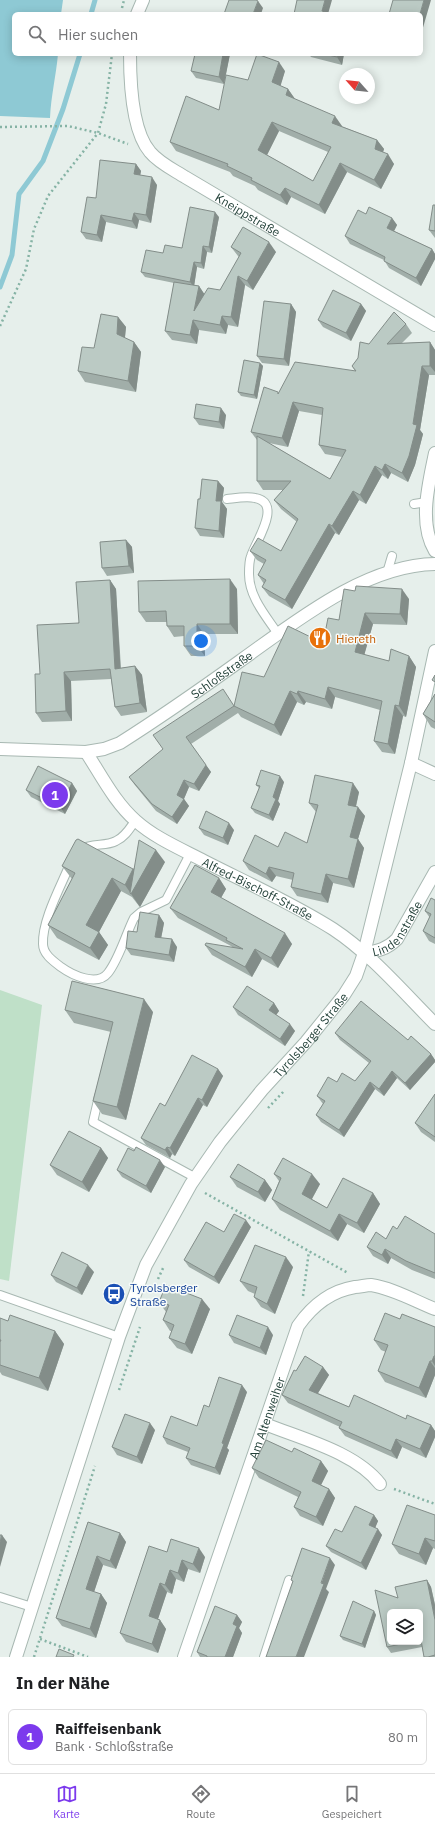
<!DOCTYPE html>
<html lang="de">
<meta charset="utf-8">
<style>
:root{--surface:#fff;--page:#f2f2f2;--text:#202124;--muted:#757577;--line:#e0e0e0;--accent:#7c3aed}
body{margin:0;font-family:"IBM Plex Sans",sans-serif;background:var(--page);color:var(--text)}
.controls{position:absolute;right:12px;bottom:12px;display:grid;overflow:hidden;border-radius:6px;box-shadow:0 2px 10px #0003}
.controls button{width:36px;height:36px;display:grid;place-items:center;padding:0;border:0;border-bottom:1px solid var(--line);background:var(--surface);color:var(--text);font:20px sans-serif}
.compass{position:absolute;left:339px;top:68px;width:36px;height:36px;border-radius:50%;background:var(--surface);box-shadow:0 2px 10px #0003;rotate:297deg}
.you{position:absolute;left:201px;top:641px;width:14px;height:14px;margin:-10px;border:3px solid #fff;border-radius:50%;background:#1a73e8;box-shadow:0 0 0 6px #1a73e833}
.badge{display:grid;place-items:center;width:26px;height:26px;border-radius:50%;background:var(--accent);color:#fff;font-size:13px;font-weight:700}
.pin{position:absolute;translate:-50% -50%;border:2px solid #fff;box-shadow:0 1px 4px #0006}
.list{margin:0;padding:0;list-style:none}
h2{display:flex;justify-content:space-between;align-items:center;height:52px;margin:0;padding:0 16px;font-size:17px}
h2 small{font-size:13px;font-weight:400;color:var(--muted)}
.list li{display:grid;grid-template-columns:26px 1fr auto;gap:12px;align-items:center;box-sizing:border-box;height:56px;margin:0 8px 8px;padding:0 8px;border:1px solid var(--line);border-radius:6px}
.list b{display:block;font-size:15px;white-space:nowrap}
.list p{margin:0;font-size:13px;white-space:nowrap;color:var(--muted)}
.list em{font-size:13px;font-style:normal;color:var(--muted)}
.icon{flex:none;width:22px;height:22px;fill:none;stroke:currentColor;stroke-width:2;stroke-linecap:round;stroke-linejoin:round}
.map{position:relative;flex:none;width:435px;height:1657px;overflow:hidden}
.search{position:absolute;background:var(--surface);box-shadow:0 2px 10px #0003;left:12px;right:12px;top:12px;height:44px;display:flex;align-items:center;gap:10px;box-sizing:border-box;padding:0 14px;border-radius:6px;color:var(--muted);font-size:15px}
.sheet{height:116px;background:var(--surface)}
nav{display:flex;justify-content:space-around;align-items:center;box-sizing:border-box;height:56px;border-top:1px solid var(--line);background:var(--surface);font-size:11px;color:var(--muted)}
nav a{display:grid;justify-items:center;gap:2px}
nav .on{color:var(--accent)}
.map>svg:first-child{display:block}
</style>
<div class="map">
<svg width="435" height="1657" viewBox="0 0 435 1657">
<rect width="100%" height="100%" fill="#e6efeb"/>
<!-- green -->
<path fill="#bfe0c8" d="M0 990 42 1005 9 1281 0 1279Z"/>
<!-- water -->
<path fill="#8ec9d4" d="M0 0H63L61 14H14V54H58C56 76 51 96 50 118L0 116Z"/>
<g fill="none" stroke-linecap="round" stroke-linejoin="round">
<!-- stream -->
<g stroke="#8ec9d4" stroke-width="5">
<path d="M91 14 95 0"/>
<path d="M0 287 12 255 19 194 43 161 63 109 80 54"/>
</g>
<!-- service casing -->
<g stroke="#a8b8b2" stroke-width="10">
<g id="service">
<path d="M227 499C236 498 247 496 255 498 283 503 256 541 251 556 249 561 249 568 249 574 249 597 266 616 278 634"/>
<path d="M414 504 427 502"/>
<path d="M387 573 392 556"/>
<path d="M80 850C92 842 105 847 116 841 125 837 130 828 135 821"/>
<path d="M70 864C61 886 42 920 43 944 43 954 53 961 61 967 72 975 97 987 108 973 119 959 126 934 134 918L141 912 166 900 190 854"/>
<path d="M99 1096 93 1122 196 1178"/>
<path d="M0 1295 119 1337"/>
<path d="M0 1597 32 1607"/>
<path d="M264 1657 289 1580"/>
</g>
</g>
<!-- minor casing -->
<g stroke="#a8b8b2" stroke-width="14">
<g id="minor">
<path d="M137 14 143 0"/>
<path id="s1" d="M130 54C130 81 132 131 150 152 159 163 174 170 185 177L435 325"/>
<path d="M435 453C429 483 418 523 435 551"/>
<path id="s2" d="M0 749 86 752 104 749 120 743C161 717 201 689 240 661 295 622 365 565 435 564"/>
<path id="s3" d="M86 752C101 775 115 803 136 821 155 838 181 849 204 861 247 883 292 903 333 929 371 954 403 992 435 1024"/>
<path d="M411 763 435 774"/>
<path id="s4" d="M364 953C378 951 387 949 397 939L435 872"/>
<path d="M265 1424C302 1439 355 1452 380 1484"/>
<path id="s5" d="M16 1657 119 1337 146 1265 191 1184 220 1142 262 1090 306 1042 344 995 356 976 364 953 411 763 435 651"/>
<path id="s6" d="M184 1657 298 1326C312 1306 330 1291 355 1287 360 1287 366 1285 371 1285 392 1288 415 1301 435 1309"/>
</g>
</g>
<!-- path -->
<g stroke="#86b3a5" stroke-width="2.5" stroke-dasharray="2 3" stroke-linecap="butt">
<path d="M122 8 124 0"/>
<path d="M0 127 68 126 98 133 128 144"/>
<path d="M0 326 26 269 34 229 48 196 98 133 106 104 112 54"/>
<path d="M268 1108 285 1090"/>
<path d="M205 1193 348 1273"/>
<path d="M158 1279 164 1266"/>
<path d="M303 1296 309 1251"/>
<path d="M119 1390 140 1327"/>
<path d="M394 1489 435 1504"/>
<path d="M40 1639 88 1657"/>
<path d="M34 1657 95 1466"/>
</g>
<!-- service -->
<use href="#service" stroke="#fff" stroke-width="8"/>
<!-- minor -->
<use href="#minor" stroke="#fff" stroke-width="12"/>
</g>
<!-- wall -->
<g fill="#a1aea9" fill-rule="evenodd">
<path d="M230 54 224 84 196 78 191 71Z"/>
<path d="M309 54H344L342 65 311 57Z"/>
<path d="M285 71 280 86 288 89 295 99 342 126H341L377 140 384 149 383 152 394 164 381 189 347 172 325 214 291 197 287 205 258 190 255 186 233 176 230 172 176 151 170 142 219 110 248 80ZM279 131 328 152 313 181 267 155Z"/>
<path d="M136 164 141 171 140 175 157 185 151 223 139 220 137 229 106 222 102 242 86 239 81 232 96 198Z"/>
<path d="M435 205V238L429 230Z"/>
<path d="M366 214 392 218 397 225 394 231 432 249 435 254V259L421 286 389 268 384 260 350 244 345 236Z"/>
<path d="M219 217 212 253 207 252 204 269 197 267 194 285 199 286 204 294 220 290 239 257 238 256 231 247 276 252 253 290 245 285 238 327 228 325 226 334 199 330 197 344 172 340 165 331 174 283 145 277 141 272 163 253 182 248Z"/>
<path d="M291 304 296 312 289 366 262 363 257 356Z"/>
<path d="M361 304 366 311 351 341 323 327 318 320Z"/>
<path d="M118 317 126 327 125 338 134 342 141 352 136 392 85 382 78 371 94 348Z"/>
<path d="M406 324 412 333 402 343 430 342 435 350V375H429L420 430 423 434 415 465 408 482 391 473 388 479 382 475 366 504 359 500 339 535 335 533 292 609 269 596 262 587 264 584 258 575 264 564 257 560 250 551H281L297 522 281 509 274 500 283 490H263L257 481V440L251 432 279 393 355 371 352 366 369 344ZM299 411 322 415 319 445 325 454 342 457 330 479 269 443 288 447Z"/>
<path d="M260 363 263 366 257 399 241 396 238 392Z"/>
<path d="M226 415 224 429 199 425 194 418Z"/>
<path d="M218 481 224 488 222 502 227 509 224 538 200 536 195 528 200 499Z"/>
<path d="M126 540 132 547 134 573 107 576 102 568Z"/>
<path d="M110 580 116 589 121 668 135 666 142 675 147 712 121 716 115 707 111 679 71 681 72 721 42 722 36 713 40 674Z"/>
<path d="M237 589 238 634H204L205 656H191L184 646V636L174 637 167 626V622H146L139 612Z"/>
<path d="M355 591 409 599 407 625 373 624 364 655 389 661 409 656 416 667 406 717 403 716 395 754 382 752 374 741 380 710 335 697 332 709 306 702 304 705 297 702 281 736 241 717 238 713 191 744 211 772 199 791 189 787 184 799 189 806 177 824 156 811 134 784 129 777 163 749 234 705 264 677 323 643 339 620Z"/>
<path d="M435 694V729L431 727 423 714Z"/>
<path d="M284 782 278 801 280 804 273 821 255 813 251 808 259 788 256 785Z"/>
<path d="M72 783 77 791 65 814 31 797 26 790Z"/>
<path d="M359 792 356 807 365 816 358 839 364 848 354 888 333 883 328 903 297 896 291 887 293 880 276 876 272 882 249 870 243 861 278 847 307 843 316 812 309 803Z"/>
<path d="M199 828 234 830 228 845 204 835Z"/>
<path d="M165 862 140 907 139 906 132 897 121 891 99 932 108 945 99 960 57 938 48 925 72 879 62 866 133 869Z"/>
<path d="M219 878 226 889 221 898 292 944 278 968 262 959 252 977 212 955 205 945 232 947 231 946 178 918 170 908Z"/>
<path d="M435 900V944L429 941 423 931 430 918 425 911Z"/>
<path d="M159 915 164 923 161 938 177 947 174 962 131 955 126 948 137 932Z"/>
<path d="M274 1003 279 1011 276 1015 295 1031 285 1046 238 1015 233 1007Z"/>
<path d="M65 1010 153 1012 126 1120 102 1114 93 1101 111 1032 74 1023Z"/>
<path d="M335 1033 408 1040 431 1054 435 1060V1062L410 1090 397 1078 384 1096 375 1089 344 1137 321 1122 316 1115 323 1104 317 1096 337 1082 355 1081 369 1063 340 1040Z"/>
<path d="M218 1069 223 1076 207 1107 203 1105 175 1156 172 1154 170 1158 146 1145 141 1138 165 1106Z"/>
<path d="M435 1094V1142L421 1132 415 1123Z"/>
<path d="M101 1148 108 1158 89 1192 57 1175 50 1165Z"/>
<path d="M165 1167 151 1193 122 1177 117 1170Z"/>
<path d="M274 1174 320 1184 312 1199 327 1208 373 1193 380 1204 364 1233 347 1224 338 1241 280 1210 272 1199 279 1181Z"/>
<path d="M230 1177 265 1180 272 1190 265 1202 237 1187Z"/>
<path d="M251 1227 219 1284 189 1267 184 1260 224 1232Z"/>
<path d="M397 1229 435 1234V1279L412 1270 391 1258 388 1264 373 1256 367 1247 386 1239Z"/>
<path d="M293 1267 275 1314 261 1307 254 1297 255 1294 248 1291 240 1281Z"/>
<path d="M94 1272 82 1295 56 1282 51 1275Z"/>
<path d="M159 1302 210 1309 192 1354 177 1348 169 1338 172 1331H170L163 1320 166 1312Z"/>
<path d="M0 1318 8 1321 55 1331 64 1344 48 1391 2 1375 0 1372Z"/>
<path d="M400 1319 435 1327V1375L426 1398 385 1382 378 1371 386 1352 381 1350 374 1340Z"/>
<path d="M229 1335H273L266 1355 234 1343Z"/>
<path d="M323 1367 329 1375 318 1393 349 1407 406 1419 431 1425 435 1431V1437L426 1458 402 1447 397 1459 345 1436 339 1428 340 1427 288 1403 282 1395 296 1371Z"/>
<path d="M247 1392 227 1448 229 1450 220 1475 191 1465 186 1458 188 1452 167 1444 163 1437 197 1426 209 1407Z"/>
<path d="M155 1430 142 1464 117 1455 112 1447Z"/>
<path d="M292 1452 321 1461 328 1471 321 1485 329 1489 335 1498 323 1526 300 1516 294 1507 298 1497 259 1478 252 1468Z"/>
<path d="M374 1515 378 1521 375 1527 382 1535 366 1570 331 1552 326 1546 342 1532Z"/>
<path d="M435 1515V1549L433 1548 426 1565 399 1554 392 1544Z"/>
<path d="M88 1522 120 1533 126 1542 116 1569 103 1565 94 1592 101 1594 107 1603 96 1638 62 1626 56 1618Z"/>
<path d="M167 1552 205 1557 200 1573 188 1569 184 1582 176 1579 172 1594 167 1592 158 1619 160 1620 166 1629 158 1653 126 1642 120 1633Z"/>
<path d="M427 1580 431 1587 435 1605V1657H424L422 1647 391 1653 387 1647 398 1598ZM420 1612V1642H390Z"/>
<path d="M374 1611 376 1615 365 1648 343 1640 340 1636Z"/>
<path d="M237 1615 242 1622 239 1628 242 1633 233 1657H200L197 1652Z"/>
</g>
<!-- shaded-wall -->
<g fill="#838d89">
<path d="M325 0H332L328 14 322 11Z"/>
<path d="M424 0H431L422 31 421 30V14H420Z"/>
<path d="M258 1 263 8 261 14H253Z"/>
<path d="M223 54H230L224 84 219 77Z"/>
<path d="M338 54H344L342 65 337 57Z"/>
<path d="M279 62 285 71 279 91 272 82Z"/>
<path d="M288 89 295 99 286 95Z"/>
<path d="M335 116 342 126 339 132 332 123Z"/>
<path d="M272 122 279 131 265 159 258 150Z"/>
<path d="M377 140 384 149 381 158 375 149Z"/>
<path d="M388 154 394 164 381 189 374 180Z"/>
<path d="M340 163 347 172 325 214 319 205Z"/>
<path d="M136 164 141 171 139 182 134 174Z"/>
<path d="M152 177 157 185 151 223 146 215Z"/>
<path d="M285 188 291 197 287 205 280 195Z"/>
<path d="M215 212 219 217 212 253 209 247Z"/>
<path d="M134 213 139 220 137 229 132 221Z"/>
<path d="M101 215 106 222 102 242 97 235Z"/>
<path d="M392 218 397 225 392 235 387 228Z"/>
<path d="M269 242 276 252 253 290 247 281Z"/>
<path d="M203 246 207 252 204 269 201 263Z"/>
<path d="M432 249 435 254V259L421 286 416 278Z"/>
<path d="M194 262 197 267 194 287 190 282Z"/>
<path d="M238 276 245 285 238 327 231 317Z"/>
<path d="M199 286 205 295 194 311Z"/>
<path d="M291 304 296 312 289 366 284 359Z"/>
<path d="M361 304 366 311 351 341 346 333Z"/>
<path d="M222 316 228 325 226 334 220 325Z"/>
<path d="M118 317 126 327 124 345 117 334Z"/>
<path d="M193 320 199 330 197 344 190 335Z"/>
<path d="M134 342 141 352 136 392 128 381Z"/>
<path d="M430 342 435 350V372L430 366Z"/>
<path d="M260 363 263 366 257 399 254 395Z"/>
<path d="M422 366 429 375 420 430 423 434 415 465 408 482 402 473 413 424Z"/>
<path d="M293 402 299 411 288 447 282 438Z"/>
<path d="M221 408 226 415 224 429 219 422Z"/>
<path d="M385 464 391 473 388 479 382 470Z"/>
<path d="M375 466 382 475 366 504 360 495Z"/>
<path d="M218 481 224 488 222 502 227 509 224 538 219 531 216 501Z"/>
<path d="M353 491 359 500 339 535 332 526Z"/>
<path d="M329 524 335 533 292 609 285 600Z"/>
<path d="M126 540 132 547 134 573 129 566Z"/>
<path d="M230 579 237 589 238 634 230 624Z"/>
<path d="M110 580 116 589 121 678 115 669Z"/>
<path d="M402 589 409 599 407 625 400 614Z"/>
<path d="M365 613 373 624 362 663 355 652Z"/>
<path d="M197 624 204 634 205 656 197 646Z"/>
<path d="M409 656 416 667 406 717 399 706Z"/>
<path d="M135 666 142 675 147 712 140 703Z"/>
<path d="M64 672 71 681 72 721 66 711Z"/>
<path d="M328 687 335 697 332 709 325 699Z"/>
<path d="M290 691 297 702 281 736 274 725Z"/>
<path d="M298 691 306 702 304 705 297 694Z"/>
<path d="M395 705 403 716 395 754 388 744Z"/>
<path d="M206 765 211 772 199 791 194 784Z"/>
<path d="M280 776 284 782 278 801 280 804 273 821 269 815 273 797Z"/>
<path d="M184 780 189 787 183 801 184 799 189 806 177 824 172 817 177 795Z"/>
<path d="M72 783 77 791 65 814 60 807Z"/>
<path d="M353 783 359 792 354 814 348 805Z"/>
<path d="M358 807 365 816 358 839 364 848 354 888 348 879 350 837Z"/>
<path d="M229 823 234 830 228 845 223 838Z"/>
<path d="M156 850 165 862 140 907 125 885 133 869Z"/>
<path d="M269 867 276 876 272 882 266 874Z"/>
<path d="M326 874 333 883 328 903 321 894Z"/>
<path d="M112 878 121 891 99 932 108 945 99 960 90 948 86 925Z"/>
<path d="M219 878 226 889 218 903 211 892Z"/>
<path d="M159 915 164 923 160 944 155 937Z"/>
<path d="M285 933 292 944 278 968 271 958Z"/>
<path d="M172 939 177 947 174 962 169 955Z"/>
<path d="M255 949 262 959 252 977 245 967Z"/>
<path d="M144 999 153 1012 126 1120 117 1107Z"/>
<path d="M274 1003 279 1011 274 1018 269 1010Z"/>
<path d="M290 1024 295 1031 285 1046 280 1039Z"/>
<path d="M431 1054 435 1060V1062L410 1090 405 1083Z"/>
<path d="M218 1069 223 1076 207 1107 202 1100Z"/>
<path d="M392 1071 397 1078 384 1096 379 1089Z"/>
<path d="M370 1082 375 1089 344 1137 339 1130Z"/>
<path d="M198 1098 203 1105 175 1156 170 1148Z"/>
<path d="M167 1147 172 1154 170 1158 165 1150Z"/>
<path d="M101 1148 108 1158 89 1192 82 1182Z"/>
<path d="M160 1160 165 1167 151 1193 146 1186Z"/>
<path d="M312 1174 320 1184 309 1204 302 1194Z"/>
<path d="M265 1180 272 1190 265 1202 258 1192Z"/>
<path d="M373 1193 380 1204 364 1233 357 1223Z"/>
<path d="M339 1214 347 1224 338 1241 330 1231Z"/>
<path d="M246 1220 251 1227 219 1284 214 1277Z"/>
<path d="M385 1249 391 1258 388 1264 382 1255Z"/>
<path d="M286 1257 293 1267 275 1314 267 1304Z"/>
<path d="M88 1265 94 1272 82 1295 77 1288Z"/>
<path d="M202 1299 210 1309 192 1354 185 1344Z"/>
<path d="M268 1327 273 1335 266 1355 260 1348Z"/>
<path d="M55 1331 64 1344 48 1391 39 1378Z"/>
<path d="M434 1356 435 1358V1366L432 1361Z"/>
<path d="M430 1361 435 1368V1375L426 1398 419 1388Z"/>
<path d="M323 1367 329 1375 315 1398 309 1390Z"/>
<path d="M242 1385 247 1392 227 1448 229 1450 220 1475 215 1468 222 1443Z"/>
<path d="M150 1423 155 1430 142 1464 137 1457Z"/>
<path d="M431 1425 435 1431V1437L426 1458 420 1449Z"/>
<path d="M396 1439 402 1447 397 1459 391 1451Z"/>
<path d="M321 1461 328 1471 318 1491 312 1481Z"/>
<path d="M329 1489 335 1498 323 1526 316 1517Z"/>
<path d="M374 1515 378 1521 374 1531 369 1525Z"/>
<path d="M378 1529 382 1535 366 1570 361 1563Z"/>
<path d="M120 1533 126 1542 116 1569 110 1561Z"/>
<path d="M2 1535 7 1542 0 1567V1542Z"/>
<path d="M425 1538 433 1548 426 1565 419 1554Z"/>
<path d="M199 1548 205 1557 200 1573 193 1564Z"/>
<path d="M97 1556 103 1565 92 1598 86 1589Z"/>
<path d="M330 1558 335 1565 326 1589 329 1592 304 1657H296Z"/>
<path d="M182 1560 188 1569 184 1582 178 1573Z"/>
<path d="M170 1570 176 1579 172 1594 165 1585Z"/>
<path d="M427 1580 431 1587 435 1605V1620Z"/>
<path d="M160 1583 167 1592 156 1625 149 1616Z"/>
<path d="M101 1594 107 1603 96 1638 90 1629Z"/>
<path d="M374 1611 376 1615 365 1648 362 1644Z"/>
<path d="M237 1615 242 1622 239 1628 242 1633 233 1657H225L233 1624Z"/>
<path d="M160 1620 166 1629 158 1653 152 1644Z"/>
</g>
<!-- building -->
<g fill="#bbcac4" stroke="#838d89" fill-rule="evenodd">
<path d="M229 0H256L258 1 253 14H224Z"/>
<path d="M297 0H325L322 11 333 14H294Z"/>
<path d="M393 0H424L420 14H389Z"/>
<path d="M195 54H223L219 77 191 71Z"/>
<path d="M257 54 279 62 272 82 288 89 286 95 335 116 332 123 377 140 375 149 388 154 374 180 340 163 319 205 285 188 280 195 251 180 252 178 227 166 228 164 170 142 186 96 219 110 226 75 248 80ZM272 122 331 147 313 181 258 150Z"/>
<path d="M324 54H338L337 57Z"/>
<path d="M100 160 136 164 134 174 152 177 146 215 134 213 132 221 101 215 97 235 81 232 87 197 96 198Z"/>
<path d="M433 205H435V231L429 230Z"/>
<path d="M190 207 215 212 209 247 203 246 201 263 194 262 190 282 141 272 146 250 163 253 165 245 182 248Z"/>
<path d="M369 207 392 218 387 228 432 249 416 278 384 261 385 257 345 236 358 210 366 214Z"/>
<path d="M243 227 269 242 247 281 238 276 231 317 222 316 220 325 193 320 190 335 165 331 174 282 199 286 194 311 208 288 220 290 241 253 231 247Z"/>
<path d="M333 290 361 304 346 333 318 320Z"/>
<path d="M264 301 291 304 284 359 257 356Z"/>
<path d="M394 312 406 324 387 344 430 342V366H422L413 424 417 425 409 456 402 473 385 464 382 470 375 466 360 495 353 491 332 526 329 524 285 600 262 587 266 580 258 575 266 560 250 551 258 538 281 551 298 519 274 500 291 481H257V436L330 479 346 450 319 445 323 408 293 402 282 438 251 432 264 387 278 392V394L295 362 356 371 352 366 358 358 360 342 369 344Z"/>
<path d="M101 314 118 317 117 334 134 342 128 381 78 371 82 347 94 348Z"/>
<path d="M244 360 260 363 254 395 238 392Z"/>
<path d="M196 404 221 408 219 422 194 418Z"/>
<path d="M202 479 218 481 216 501H221L219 531 195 528 198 499H200Z"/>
<path d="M126 540 129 566 102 568 100 542Z"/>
<path d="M230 579V624H197V646H184V626H167L166 611 139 612 138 581Z"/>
<path d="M110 580 115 669 135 666 140 703 115 707 110 669 64 672 66 711 36 713 35 674H40L37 625 79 623 76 582Z"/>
<path d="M356 586 402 589 400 614 365 613 355 652 389 661 391 649 409 656 399 706 395 705 388 744 374 741 382 701 328 687 325 699 298 691 297 694 290 691 274 725 234 706 242 672 264 677 288 626 323 643 328 618 339 620 344 589 355 591Z"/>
<path d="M435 675V682L432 680Z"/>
<path d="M223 689 234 706 186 737 206 765 194 784 184 780 177 795 184 799 172 817 152 804 129 777 163 749 153 735Z"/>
<path d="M435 694V722L423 714Z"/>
<path d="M38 766 72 783 60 807 26 790Z"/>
<path d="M261 770 280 776 273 797 276 799 269 815 251 808 260 786 256 785Z"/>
<path d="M315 775 353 783 348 805 358 807 350 837 358 839 348 879 326 874 321 894 291 887 294 873 269 867 266 874 243 861 255 835 278 847 285 832 307 843 318 805 309 803Z"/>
<path d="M206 811 229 823 223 838 199 828Z"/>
<path d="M78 839 133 869 125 885 112 878 86 925 99 932 90 948 48 925 75 873 62 866 76 840Z"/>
<path d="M139 840 156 850 131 894 130 893Z"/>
<path d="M195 865 219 878 211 892 285 933 271 958 255 949 245 967 205 945 206 943 243 949 226 940 227 938 170 908Z"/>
<path d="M431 898 435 900V938L423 931 431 914 425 911Z"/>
<path d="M140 912 159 915 155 937 172 939 169 955 126 948 128 931 137 932Z"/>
<path d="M72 981 144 999 117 1107 93 1101 113 1022 65 1010Z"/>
<path d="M247 986 274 1003 269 1010 290 1024 280 1039 233 1007Z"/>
<path d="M361 1001 408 1040 411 1036 431 1054 405 1083 392 1071 379 1089 370 1082 339 1130 316 1115 325 1101 317 1096 328 1077 337 1082 342 1073 355 1081 371 1061 335 1033Z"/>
<path d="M192 1055 218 1069 202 1100 198 1098 170 1148 167 1147 165 1150 141 1138 160 1103 165 1106Z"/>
<path d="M435 1094V1137L415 1123Z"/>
<path d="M69 1131 101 1148 82 1182 50 1165Z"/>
<path d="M136 1147 160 1160 146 1186 117 1170 128 1148 134 1151Z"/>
<path d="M283 1158 312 1174 302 1194 327 1208 343 1178 373 1193 357 1223 339 1214 330 1231 272 1199 281 1178 274 1174Z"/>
<path d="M238 1164 265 1180 258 1192 230 1177Z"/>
<path d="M234 1214 246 1220 214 1277 184 1260 206 1222 224 1232Z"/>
<path d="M405 1216 435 1234V1273L406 1261 385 1249 382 1255 367 1247 376 1232 386 1239 393 1226 397 1229Z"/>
<path d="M255 1245 286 1257 267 1304 254 1297 257 1287 240 1281Z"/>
<path d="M62 1252 88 1265 77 1288 51 1275Z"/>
<path d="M166 1285 202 1299 185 1344 169 1338 174 1325 163 1320 169 1305 159 1302Z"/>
<path d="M385 1313 400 1319 402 1314 435 1327V1356H434L432 1361H430L419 1388 378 1371 388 1345 374 1340Z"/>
<path d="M10 1315 55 1331 39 1378 0 1365V1342L1 1340H0V1318L8 1321Z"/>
<path d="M237 1315 268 1327 260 1348 229 1335Z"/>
<path d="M305 1356 323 1367 309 1390 349 1407 354 1395 406 1419 407 1415 431 1425 420 1449 396 1439 391 1451 339 1428 342 1422 282 1395 294 1370 296 1371Z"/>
<path d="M219 1377 242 1385 222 1443 224 1444 215 1468 186 1458 190 1448 163 1437 171 1416 197 1426 204 1405 209 1407Z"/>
<path d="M125 1414 150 1423 137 1457 112 1447Z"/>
<path d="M266 1440 292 1452 294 1448 321 1461 312 1481 329 1489 316 1517 294 1507 301 1492 252 1468Z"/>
<path d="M407 1505 435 1515V1541L425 1538 419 1554 392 1544Z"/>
<path d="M355 1506 374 1515 369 1525 378 1529 361 1563 326 1546 335 1529 342 1532Z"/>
<path d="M88 1522 120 1533 110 1561 97 1556 86 1589 101 1594 90 1629 56 1618Z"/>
<path d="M0 1535H2L0 1542Z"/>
<path d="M171 1539 199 1548 193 1564 182 1560 178 1573 170 1570 165 1585 160 1583 149 1616 160 1620 152 1644 120 1633 149 1546 167 1552Z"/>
<path d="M302 1548 330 1558 321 1583 324 1584 296 1657H266L293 1581 291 1580Z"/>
<path d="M427 1580 435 1620V1655L428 1657H424L421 1640H420V1612H390V1642H410L387 1647 375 1590 398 1598 395 1587Z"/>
<path d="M353 1601 374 1611 362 1644 340 1636Z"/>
<path d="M215 1606 237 1615 233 1624 237 1626 225 1657H207V1656L197 1652Z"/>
<path d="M59 1649 74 1655 73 1657H56Z"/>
</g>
<!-- icons -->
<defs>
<g id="restaurant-disc" transform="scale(1.15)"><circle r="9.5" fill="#e8710a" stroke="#f7fbf9"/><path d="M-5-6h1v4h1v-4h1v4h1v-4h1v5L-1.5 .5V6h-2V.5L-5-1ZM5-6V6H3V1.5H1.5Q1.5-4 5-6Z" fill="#fff"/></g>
<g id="bus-disc" transform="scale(1.15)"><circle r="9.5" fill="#1a4fb4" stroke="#f7fbf9"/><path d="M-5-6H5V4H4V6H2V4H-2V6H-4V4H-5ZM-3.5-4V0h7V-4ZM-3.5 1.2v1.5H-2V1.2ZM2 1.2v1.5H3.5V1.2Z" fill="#fff"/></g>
</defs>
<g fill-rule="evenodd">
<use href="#restaurant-disc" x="320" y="638"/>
<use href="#bus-disc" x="114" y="1294"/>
</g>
<g text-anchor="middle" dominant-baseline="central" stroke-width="3" stroke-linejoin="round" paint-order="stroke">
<!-- street labels -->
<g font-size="12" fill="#24423a" stroke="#f7fbf9">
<text stroke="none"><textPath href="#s1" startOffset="218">Kneippstraße</textPath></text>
<text stroke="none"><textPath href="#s2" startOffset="244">Schloßstraße</textPath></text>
<text stroke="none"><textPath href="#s3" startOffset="225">Alfred-Bischoff-Straße</textPath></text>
<text stroke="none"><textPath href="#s4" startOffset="44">Lindenstraße</textPath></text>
<text stroke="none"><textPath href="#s5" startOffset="697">Tyrolsberger Straße</textPath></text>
<text stroke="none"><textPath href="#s6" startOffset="253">Am Altenweiher</textPath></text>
</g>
<!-- food labels -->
<g font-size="12" fill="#c56008" stroke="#f7fbf9" text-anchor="start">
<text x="336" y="638">Hiereth</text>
</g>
<!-- transit labels -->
<g font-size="12" fill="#164399" stroke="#f7fbf9" text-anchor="start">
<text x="130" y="1287">Tyrolsberger<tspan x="130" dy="14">Straße</tspan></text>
</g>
</g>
</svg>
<div class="controls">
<button><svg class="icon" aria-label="layers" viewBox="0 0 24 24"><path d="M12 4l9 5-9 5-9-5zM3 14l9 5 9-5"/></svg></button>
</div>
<svg class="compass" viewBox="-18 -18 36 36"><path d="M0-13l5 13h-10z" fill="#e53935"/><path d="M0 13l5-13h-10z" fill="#757577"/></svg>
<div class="you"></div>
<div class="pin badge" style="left:55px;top:795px">1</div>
<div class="search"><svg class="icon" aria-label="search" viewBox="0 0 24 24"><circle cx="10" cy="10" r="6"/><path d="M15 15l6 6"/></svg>Hier suchen</div>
</div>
<section class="sheet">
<h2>In der Nähe<small></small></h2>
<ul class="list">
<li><span class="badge">1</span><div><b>Raiffeisenbank</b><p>Bank · Schloßstraße</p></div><em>80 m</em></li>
</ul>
</section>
<nav>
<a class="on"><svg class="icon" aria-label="map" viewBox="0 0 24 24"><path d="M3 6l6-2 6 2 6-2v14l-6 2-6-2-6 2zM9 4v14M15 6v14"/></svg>Karte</a>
<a><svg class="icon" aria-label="directions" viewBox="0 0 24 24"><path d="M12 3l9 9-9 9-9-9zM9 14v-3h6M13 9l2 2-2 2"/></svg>Route</a>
<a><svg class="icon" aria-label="saved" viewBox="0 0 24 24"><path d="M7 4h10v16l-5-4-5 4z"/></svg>Gespeichert</a>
</nav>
